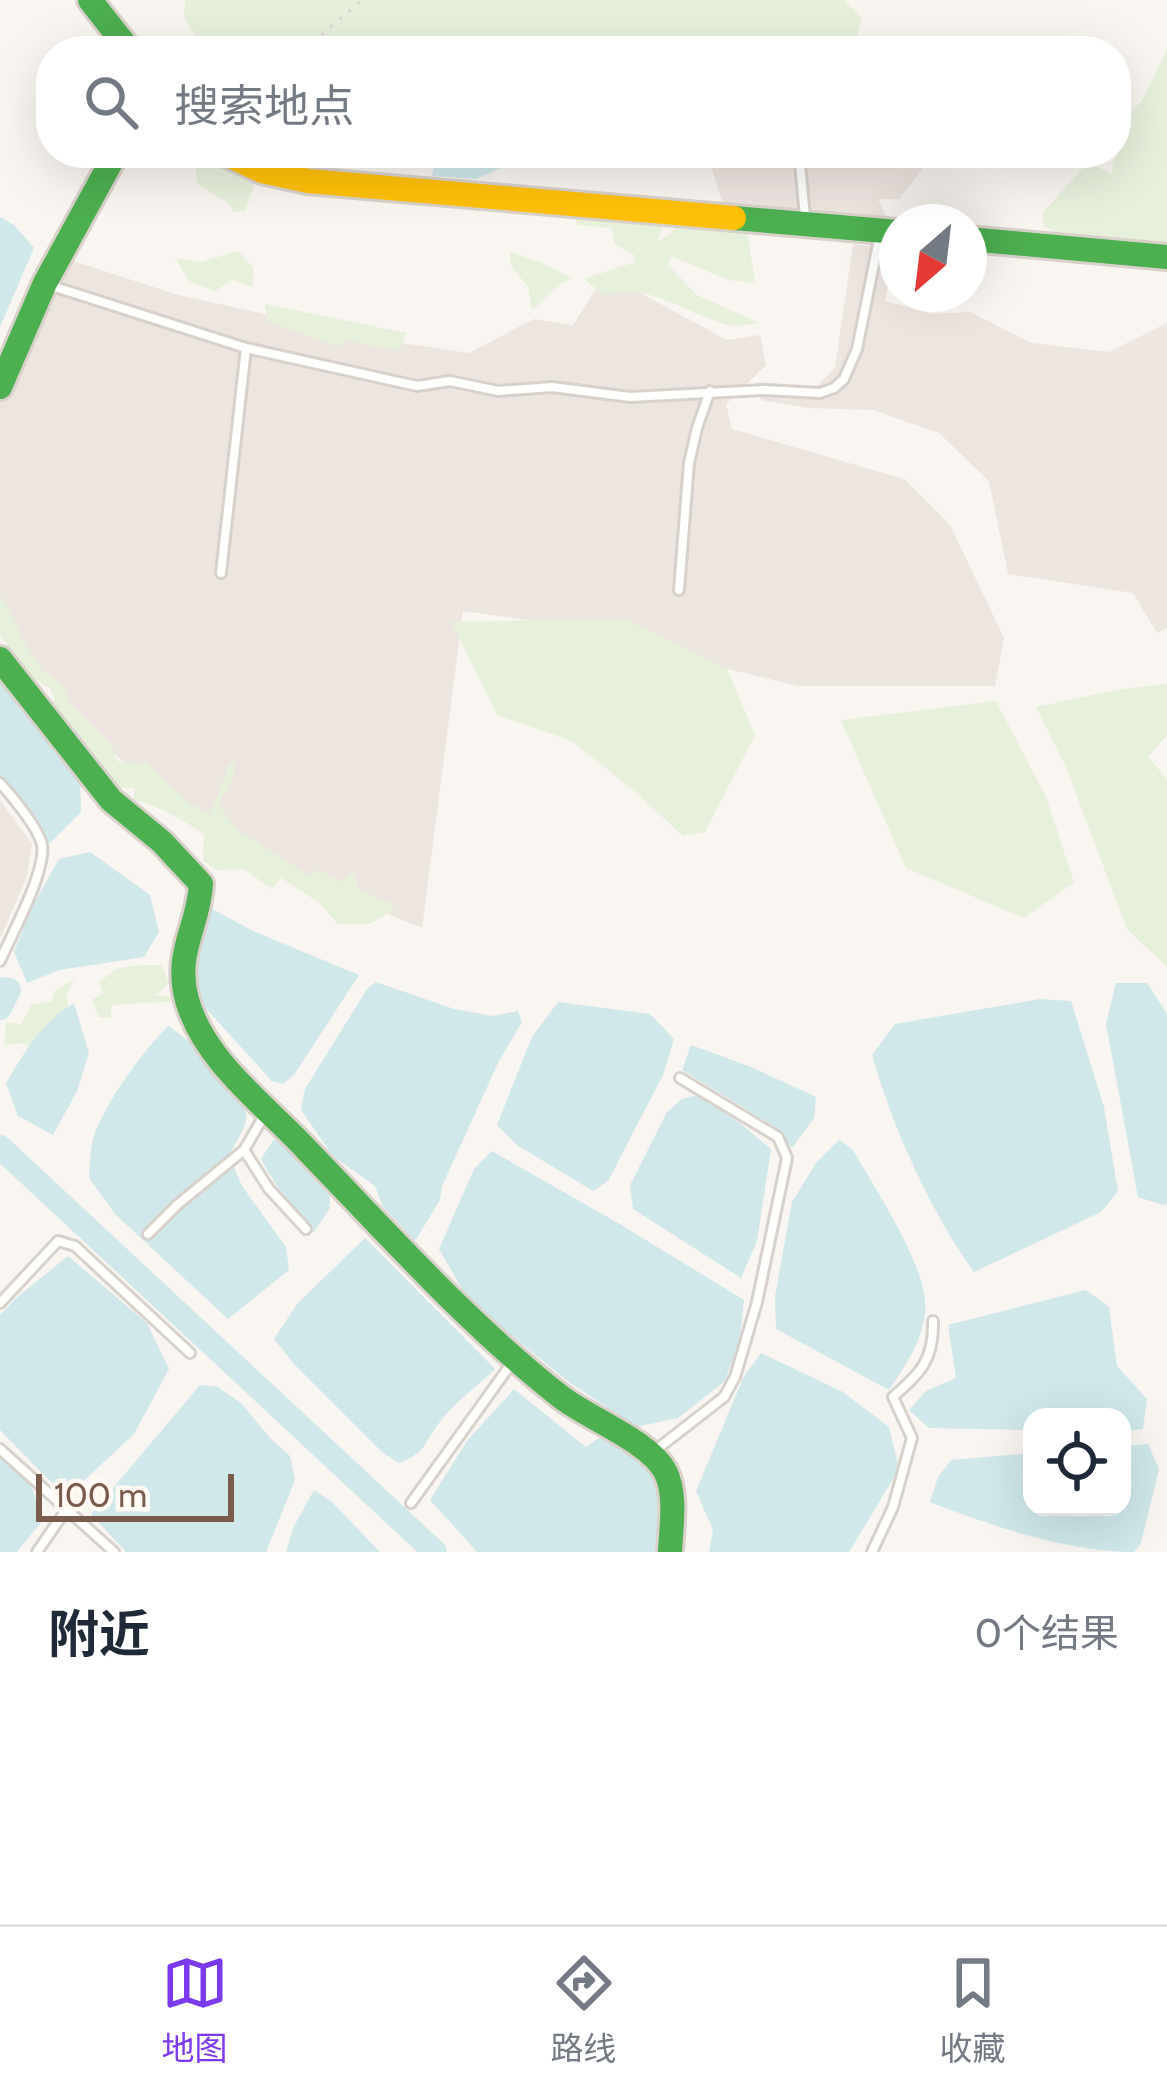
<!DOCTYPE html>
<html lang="zh">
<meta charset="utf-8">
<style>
:root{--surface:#fff;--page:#f6f6f7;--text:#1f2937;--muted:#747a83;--line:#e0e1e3;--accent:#7c3aed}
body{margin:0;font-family:Cabin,"Noto Sans SC",sans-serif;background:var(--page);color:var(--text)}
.controls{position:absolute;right:36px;bottom:36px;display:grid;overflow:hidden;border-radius:24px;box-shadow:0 12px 48px #0002}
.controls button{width:108px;height:108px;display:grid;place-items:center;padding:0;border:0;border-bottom:3px solid var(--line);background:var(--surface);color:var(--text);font:60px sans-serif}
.compass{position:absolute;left:879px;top:204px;width:108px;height:108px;border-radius:50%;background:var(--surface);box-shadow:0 12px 48px #0002;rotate:208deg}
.scale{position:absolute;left:36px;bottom:30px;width:198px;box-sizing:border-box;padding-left:12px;border:6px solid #7a5c4d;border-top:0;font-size:33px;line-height:42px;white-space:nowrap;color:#7a5c4d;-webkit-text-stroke:9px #fffaf3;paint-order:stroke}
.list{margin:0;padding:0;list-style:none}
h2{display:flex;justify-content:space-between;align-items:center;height:156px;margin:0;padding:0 48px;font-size:51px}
h2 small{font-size:39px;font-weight:400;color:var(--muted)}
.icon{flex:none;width:66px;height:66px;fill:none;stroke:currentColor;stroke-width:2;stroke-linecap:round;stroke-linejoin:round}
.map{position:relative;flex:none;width:1167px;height:1552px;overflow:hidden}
.search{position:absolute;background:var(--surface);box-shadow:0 12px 48px #0002;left:36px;right:36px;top:36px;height:132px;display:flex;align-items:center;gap:30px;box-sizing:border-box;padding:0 42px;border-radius:48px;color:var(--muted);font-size:45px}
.sheet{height:372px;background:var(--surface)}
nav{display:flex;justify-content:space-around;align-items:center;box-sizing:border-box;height:168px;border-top:3px solid var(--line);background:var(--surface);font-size:33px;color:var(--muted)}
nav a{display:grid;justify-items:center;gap:6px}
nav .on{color:var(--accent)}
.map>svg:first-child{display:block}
</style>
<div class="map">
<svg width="1167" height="1552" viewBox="0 0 1167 1552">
<rect width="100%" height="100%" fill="#f9f5f0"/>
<!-- industrial -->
<g fill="#ede5e0">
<path d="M707 153H921L922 169 899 199H878L887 218 723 205Z"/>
<path d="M853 244 895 250 885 301 932 314 970 312 1032 343 1109 352 1167 323V628L1157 633 1133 593 1008 574 989 481 939 433 873 410 808 408 761 400 756 382 816 387 835 368Z"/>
<path d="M73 261 178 295 388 341 469 353 534 319 573 325 605 274 727 340 760 335 766 365 726 404 732 429 904 479 950 525 1004 638 995 686H798L527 620 463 611 422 928 269 865 163 798 60 704 0 616V399L45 291Z"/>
<path d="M0 800 32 844 27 876 0 939Z"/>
</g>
<!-- green -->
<g fill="#e7f0db">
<path d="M185 0H845L862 18 856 40 849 51H189L197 40 184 16Z"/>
<path d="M1167 49V252L1081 247 1044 226 1042 214 1088 162 1112 175 1113 163 1130 127 1125 119 1143 99Z"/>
<path d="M218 160 235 174 255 181 245 211 234 212 228 203 197 184 196 165Z"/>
<path d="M577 209 624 212 663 226 656 242 670 234 683 216 746 222 755 283 728 280 672 256 667 264 697 295 759 323C757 323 741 326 739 326 695 323 651 278 606 296L584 279 635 262 634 255 615 244 611 228 576 225Z"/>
<path d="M238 251 253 267V287L232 280 215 291 190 282 175 258 201 262Z"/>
<path d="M510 252 543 263 573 279C557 282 545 300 532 310L528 287 511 266Z"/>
<path d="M265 304 406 333 400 351 347 341 337 347 267 321Z"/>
<path d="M0 596 8 606 26 645 43 671 63 684 71 704 111 744 117 761 147 763 191 804 209 813 219 793 228 765 235 761 233 778 218 804 238 830 308 875 319 870 341 882 354 872 360 891 390 902 395 909 370 924H338L318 902 281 878 272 889 244 869 216 870 203 860 204 835C186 820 156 805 133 800L135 788H120L55 710 53 690 27 674 0 635Z"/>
<path d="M623 618 727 669 755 735 705 832 683 836 632 789 572 741 497 715 451 622Z"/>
<path d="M1167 684V735L1148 757 1167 779V967L1127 929 1066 767 1036 707 1121 689Z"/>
<path d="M996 701 1046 797 1074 882 1024 918 906 868 841 720Z"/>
<path d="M140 965H162L169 983 155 996H167L178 1001 111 1005V1018L99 1017 92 1000 103 993 99 982 118 968Z"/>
<path d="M74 979 67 994 70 1033 38 1052 23 1043 4 1045 6 1022 21 1024 32 1004 51 1002 55 990Z"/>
</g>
<!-- water -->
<g fill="#d0e8ea">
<path d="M436 153H501L503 167 476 179 432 176Z"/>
<path d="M0 217 14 225 34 248 0 327Z"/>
<path d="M0 676 80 777 81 812 50 843 0 791Z"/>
<path d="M90 852 150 895 159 932 144 957 59 970 27 983 14 952 32 907 59 859Z"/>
<path d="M201 903 253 931 359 975 294 1075 283 1084 272 1081 190 991Z"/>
<path d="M376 982 454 1009 493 1016 518 1011 522 1022 499 1061 442 1186 440 1200 415 1241 383 1207 375 1186 333 1156 301 1110 305 1089 367 989Z"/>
<path d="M1116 983H1147L1167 1014V1204L1163 1205 1138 1197 1106 1024Z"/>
<path d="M1040 999 1071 1001 1104 1107 1118 1191 1101 1212 974 1272C931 1213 892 1126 872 1055L895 1024Z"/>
<path d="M558 1002 650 1014 674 1039 663 1075 608 1181 593 1191 517 1145 497 1125 532 1037Z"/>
<path d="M74 1003 89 1053 77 1091 53 1135 18 1116 6 1083C26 1050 41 1023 74 1003Z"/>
<path d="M168 1026C192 1041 250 1089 246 1120 244 1131 234 1145 229 1155L242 1186 286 1247 289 1270 228 1319 116 1215 89 1178C90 1166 90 1151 93 1139 104 1104 142 1052 168 1026Z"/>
<path d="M691 1045 751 1067 816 1097 814 1118 792 1148 775 1127 682 1070Z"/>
<path d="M698 1095 741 1124 771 1149 757 1241 741 1278 633 1209 630 1185 667 1112 682 1099Z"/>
<path d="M274 1139 329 1185 330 1208 314 1232 278 1188 261 1159Z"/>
<path d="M839 1140 853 1150C874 1188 931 1271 925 1313 922 1342 905 1366 889 1390L776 1329 775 1296 792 1202 816 1163Z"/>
<path d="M492 1151 618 1223 744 1300 740 1340 725 1381 678 1418 636 1427 569 1382 469 1301 439 1249 474 1169Z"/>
<path d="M365 1238 495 1369C477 1387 453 1403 439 1423 423 1444 427 1452 399 1463L382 1452 294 1364 274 1339 297 1304Z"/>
<path d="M68 1256 147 1323 169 1369 134 1434 75 1489 52 1483 0 1430V1315L15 1299Z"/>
<path d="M1086 1290 1109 1307 1117 1366 1147 1399 1143 1429 1122 1431V1417H1032V1430L929 1428 909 1410 926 1391 956 1378 948 1325Z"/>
<path d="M761 1353 843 1392 889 1427 899 1469 849 1552H709L713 1530 696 1491 744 1376Z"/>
<path d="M200 1385 218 1387 242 1404 271 1439 290 1456 295 1480 266 1552H126L91 1514Z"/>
<path d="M514 1389 586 1447 602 1436 650 1464 657 1486 658 1552H477L430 1500 467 1441Z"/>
<path d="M1148 1444 1159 1469 1141 1543 1134 1552C1067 1552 992 1526 930 1502L938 1477 951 1460 1032 1453V1507H1122V1446Z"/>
<path d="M0 1459 31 1484 42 1521 17 1552H0Z"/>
<path d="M314 1490 331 1501 380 1552H286L293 1528Z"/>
</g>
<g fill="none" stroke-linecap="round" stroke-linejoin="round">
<!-- river -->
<g stroke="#d0e8ea" stroke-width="24">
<path d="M0 989 9 990 0 1008"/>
<path d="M0 1147 435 1552"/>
</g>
<!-- lane casing -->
<g stroke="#d7d1cb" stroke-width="14">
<g id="lane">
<path d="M799 153 805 217"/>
<path d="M52 286 246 348 417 386 450 381 498 391 552 387 630 397 765 390 820 393 834 388 844 379 857 349 880 234"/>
<path d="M221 573 246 348"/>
<path d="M679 590 689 463 697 428 710 391"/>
<path d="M0 783C12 796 39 829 42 845 46 872 12 934 0 961"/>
<path d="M244 1150 269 1189 306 1229"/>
<path d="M148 1234 177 1205 244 1150 264 1116"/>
<path d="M0 1303 58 1241 75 1246 190 1353"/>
<path d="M0 1449 114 1552"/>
<path d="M652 1453 724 1397 735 1377 757 1302 787 1158 778 1137 680 1078"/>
<path d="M411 1503 511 1364"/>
<path d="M37 1552 66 1510"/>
<path d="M872 1552 893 1507 912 1438 893 1397C921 1372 934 1360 933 1321"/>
</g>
</g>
<!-- fast casing -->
<g stroke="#d9d2cb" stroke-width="30">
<g id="fast">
<path d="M90 0 130 51"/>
<path d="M734 218 897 232"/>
<path d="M969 239 1167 257"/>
<path d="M0 387 45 283 116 153"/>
<path d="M0 659 111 800 162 842 201 884C199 926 174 952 187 1000 204 1061 265 1105 306 1149 388 1234 468 1324 561 1397 588 1418 650 1442 665 1471 677 1494 671 1527 670 1552"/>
</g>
</g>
<!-- slow casing -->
<g stroke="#d9d2cb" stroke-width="30">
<path id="slow" d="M224 153 262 171 308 181 734 218"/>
</g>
<!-- path -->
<path stroke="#dcd5d0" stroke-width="3" stroke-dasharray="3 9" stroke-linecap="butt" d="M289 51 320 36 362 0"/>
<!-- lane -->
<use href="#lane" stroke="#fefefd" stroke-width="8"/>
<!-- fast -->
<use href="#fast" stroke="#4caf50" stroke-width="24"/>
<!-- slow -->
<use href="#slow" stroke="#ffc107" stroke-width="24"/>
</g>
</svg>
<div class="controls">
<button><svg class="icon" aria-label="locate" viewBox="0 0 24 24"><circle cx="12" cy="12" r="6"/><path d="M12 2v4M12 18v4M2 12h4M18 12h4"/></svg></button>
</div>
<svg class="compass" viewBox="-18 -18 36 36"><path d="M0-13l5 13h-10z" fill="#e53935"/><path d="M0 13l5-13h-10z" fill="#747a83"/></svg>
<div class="scale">100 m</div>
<div class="search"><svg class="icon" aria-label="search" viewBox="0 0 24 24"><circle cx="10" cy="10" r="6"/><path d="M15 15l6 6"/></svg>搜索地点</div>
</div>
<section class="sheet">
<h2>附近<small>0个结果</small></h2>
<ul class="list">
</ul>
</section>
<nav>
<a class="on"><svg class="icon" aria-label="map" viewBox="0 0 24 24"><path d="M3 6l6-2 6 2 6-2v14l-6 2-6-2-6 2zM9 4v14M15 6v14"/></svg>地图</a>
<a><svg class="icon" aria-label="directions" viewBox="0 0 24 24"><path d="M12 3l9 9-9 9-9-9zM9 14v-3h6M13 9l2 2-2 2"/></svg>路线</a>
<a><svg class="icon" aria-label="saved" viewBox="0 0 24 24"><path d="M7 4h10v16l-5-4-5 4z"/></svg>收藏</a>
</nav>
